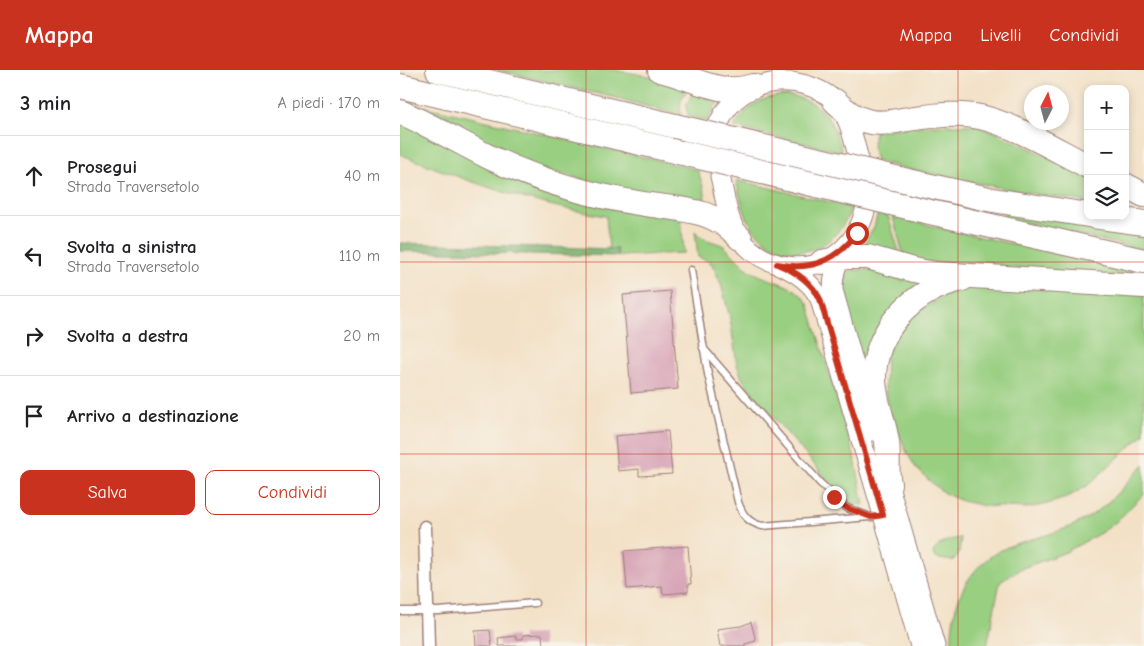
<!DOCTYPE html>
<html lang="it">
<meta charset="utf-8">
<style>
:root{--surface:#fff;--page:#f6f6f6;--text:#202124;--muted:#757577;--line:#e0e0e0;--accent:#c8321e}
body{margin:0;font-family:"Comic Neue",sans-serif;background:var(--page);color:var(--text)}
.controls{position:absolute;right:15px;top:15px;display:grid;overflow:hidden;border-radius:10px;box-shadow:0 2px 8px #0003}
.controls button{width:45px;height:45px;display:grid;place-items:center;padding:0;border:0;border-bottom:1px solid var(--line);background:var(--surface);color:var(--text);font:25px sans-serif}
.compass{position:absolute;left:624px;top:15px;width:45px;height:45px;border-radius:50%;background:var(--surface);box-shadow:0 2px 8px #0003;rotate:6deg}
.stop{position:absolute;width:15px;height:15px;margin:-11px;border:4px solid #c8321e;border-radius:50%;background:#fff}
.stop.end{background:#c8321e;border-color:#fff;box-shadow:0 1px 5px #0008}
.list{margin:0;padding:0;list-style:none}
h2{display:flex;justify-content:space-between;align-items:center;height:65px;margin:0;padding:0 20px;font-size:21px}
h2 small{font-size:16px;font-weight:400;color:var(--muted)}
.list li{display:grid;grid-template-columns:32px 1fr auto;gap:15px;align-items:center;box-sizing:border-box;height:80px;padding:0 20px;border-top:1px solid var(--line)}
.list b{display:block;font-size:19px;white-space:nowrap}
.list p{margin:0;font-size:16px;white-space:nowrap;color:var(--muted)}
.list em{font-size:16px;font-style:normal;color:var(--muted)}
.actions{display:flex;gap:10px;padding:15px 20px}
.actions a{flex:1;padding:11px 0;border:1px solid var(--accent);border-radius:10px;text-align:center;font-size:18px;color:var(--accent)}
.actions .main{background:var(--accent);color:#fff}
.icon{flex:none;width:28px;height:28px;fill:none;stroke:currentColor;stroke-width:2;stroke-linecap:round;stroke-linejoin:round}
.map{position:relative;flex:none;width:744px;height:576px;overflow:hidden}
header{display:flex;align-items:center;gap:30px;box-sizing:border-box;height:70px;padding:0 25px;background:var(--accent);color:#fff}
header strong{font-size:24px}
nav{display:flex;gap:28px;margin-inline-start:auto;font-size:18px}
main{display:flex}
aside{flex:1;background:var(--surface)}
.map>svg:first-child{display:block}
</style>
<header>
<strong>Mappa</strong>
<nav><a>Mappa</a><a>Livelli</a><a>Condividi</a></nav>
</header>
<main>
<aside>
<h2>3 min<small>A piedi · 170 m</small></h2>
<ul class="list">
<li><svg class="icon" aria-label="ahead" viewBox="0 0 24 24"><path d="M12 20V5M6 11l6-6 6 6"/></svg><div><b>Prosegui</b><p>Strada Traversetolo</p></div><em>40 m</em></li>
<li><svg class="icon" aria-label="left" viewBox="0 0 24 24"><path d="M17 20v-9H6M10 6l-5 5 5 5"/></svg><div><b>Svolta a sinistra</b><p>Strada Traversetolo</p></div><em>110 m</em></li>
<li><svg class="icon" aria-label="right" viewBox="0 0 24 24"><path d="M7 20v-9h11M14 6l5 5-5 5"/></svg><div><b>Svolta a destra</b></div><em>20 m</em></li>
<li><svg class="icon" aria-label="arrive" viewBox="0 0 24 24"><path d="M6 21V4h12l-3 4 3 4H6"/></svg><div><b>Arrivo a destinazione</b></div></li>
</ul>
<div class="actions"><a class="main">Salva</a><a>Condividi</a></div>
</aside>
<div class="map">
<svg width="744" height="576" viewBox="0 0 744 576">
<rect width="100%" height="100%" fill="#f7f3e8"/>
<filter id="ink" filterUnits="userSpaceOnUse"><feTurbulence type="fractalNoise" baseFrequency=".02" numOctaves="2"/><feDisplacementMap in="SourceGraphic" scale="10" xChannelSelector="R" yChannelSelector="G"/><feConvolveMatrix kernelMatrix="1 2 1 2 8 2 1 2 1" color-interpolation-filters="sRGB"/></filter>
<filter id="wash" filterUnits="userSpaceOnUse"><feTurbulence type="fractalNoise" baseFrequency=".0096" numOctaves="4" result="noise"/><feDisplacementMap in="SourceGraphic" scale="20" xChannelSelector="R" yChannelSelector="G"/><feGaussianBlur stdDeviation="1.12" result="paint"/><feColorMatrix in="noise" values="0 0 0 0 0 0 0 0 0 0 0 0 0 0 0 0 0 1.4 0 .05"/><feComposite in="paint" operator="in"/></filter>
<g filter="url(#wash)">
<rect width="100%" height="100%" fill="#f3e1c7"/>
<!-- green -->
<g fill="#99cf81" stroke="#727756">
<path d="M97 0H213L256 7 289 17C283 26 278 33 281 44L271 42V43L217 28Z"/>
<path d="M294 20 320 28 307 51 288 46 286 36Z"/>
<path d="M387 25C423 31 432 49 442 82L334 57C347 36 362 26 387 25Z"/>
<path d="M4 32 287 97 298 101 305 123 304 133 243 126 136 97Z"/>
<path d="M0 50 281 148 284 183 218 186 217 179H209L206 146C132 135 69 112 0 84Z"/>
<path d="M532 55H579L688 105V132L622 122 511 100 476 91 472 76 475 61Z"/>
<path d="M336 110 451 137C439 178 393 198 360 166 344 152 341 129 336 110Z"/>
<path d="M605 142 744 163V180L603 148Z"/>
<path d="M478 143 488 146 501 188 462 177 474 157Z"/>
<path d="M493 147 744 204V208L510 191 511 186 503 184Z"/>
<path d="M295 161C301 170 313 171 322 175 329 179 339 193 348 199 368 213 393 211 408 233L455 389 464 435 453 433 438 422 349 319 342 308 337 295 330 248 321 214 312 194 308 191 298 187Z"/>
<path d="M466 199 505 211 506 207 522 212 465 304 445 229V213L448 201Z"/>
<path d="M574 217 744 224V364L687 416 666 428 647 434 627 438 585 436 562 431 544 423 531 412 516 398 507 383 490 341 485 321 486 284 505 249 554 220Z"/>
<path d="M744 394V424L715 453 702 462 666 482 620 499 600 512 587 576H552C550 530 570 490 615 474 637 467 659 463 680 452 706 439 725 415 744 394Z"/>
<path d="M561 468 559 483 553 491 539 489 534 487 533 482C540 472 549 469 561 468Z"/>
</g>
<!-- forest -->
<path fill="#7ab26f" stroke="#62684d" d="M0 173 217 179 218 186 0 181Z"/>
<g id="blocks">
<!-- building -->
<g fill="#d49db2">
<path d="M270 221 278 319 231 323 223 225Z"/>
<path d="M268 361 272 404 239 406V399L218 401 215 366Z"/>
<path d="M288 476 291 514H288V522L263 524 262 516 227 519 224 481Z"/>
<path d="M351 552 356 571 345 574V576H320L317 559 341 556Z"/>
<path d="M90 560 92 576H76L75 561Z"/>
<path d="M142 564 143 576H99L98 568 116 566V569H123V565Z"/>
</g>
</g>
</g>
<g filter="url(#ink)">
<use href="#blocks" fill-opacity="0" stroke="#9e8079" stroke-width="1"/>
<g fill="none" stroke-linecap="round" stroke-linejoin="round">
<!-- lane casing -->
<g stroke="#9e8079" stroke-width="9">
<g id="lane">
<path d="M291 200 308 304 338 432C343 446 348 452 362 456L482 446"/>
<path d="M303 278 420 413 447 438 470 447"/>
<path d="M0 541H39L135 533"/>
</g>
</g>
<!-- street casing -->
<g stroke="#9e8079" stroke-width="15">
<path id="street" d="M25 457 28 576"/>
</g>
<!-- secondary casing -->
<g stroke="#9e8079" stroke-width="21">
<g id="secondary">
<path d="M319 53C338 7 399 0 434 30 449 45 453 67 458 86"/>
<path d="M320 106C325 126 327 151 340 168 363 200 412 207 442 180 455 169 461 156 465 141"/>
<path d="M450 173C438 187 433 201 433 220L473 361"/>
<path d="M377 194C395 201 411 211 420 229L483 445 520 576"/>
<path d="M485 402 535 576"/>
</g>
</g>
<!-- highway casing -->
<g stroke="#9e8079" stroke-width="26">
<g id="highway">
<path d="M38 0 275 56"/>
<path d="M260 0C292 7 320 27 353 16"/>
<path d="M0 16 283 83"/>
<path d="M435 31C444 40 454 48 467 51 481 55 495 51 508 49 532 46 557 42 580 47 618 56 654 79 688 96"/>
<path d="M0 42C30 55 59 72 89 87 135 109 187 125 238 133 277 140 311 136 340 168"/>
<path d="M499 109 593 130 688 145"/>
<path d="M725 115 744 125"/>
<path d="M508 137 744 191"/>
<path d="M693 146 744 153"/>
<path d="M422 192 447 187H468L513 200 536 204 744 216"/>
<path d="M489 414C486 400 489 386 487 372 484 351 475 332 474 311 473 259 515 219 562 209"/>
</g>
</g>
<!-- lane -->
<use href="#lane" stroke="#fff" stroke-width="6"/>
<!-- street -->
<use href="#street" stroke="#fff" stroke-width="12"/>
<!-- secondary -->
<use href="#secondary" stroke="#fff" stroke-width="19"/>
<!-- highway -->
<use href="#highway" stroke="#fff" stroke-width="24"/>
<!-- highway-bridge casing -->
<g stroke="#9e8079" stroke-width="26" stroke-linecap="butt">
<g id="highway-bridge">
<path d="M275 56 499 109"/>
<path d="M283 83 508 137"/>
</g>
</g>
<!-- highway-bridge -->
<use href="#highway-bridge" stroke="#fff" stroke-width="24"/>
</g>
</g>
<g fill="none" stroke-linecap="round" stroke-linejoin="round" filter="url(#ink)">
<!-- route -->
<path stroke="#c8321e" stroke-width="6" d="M434 427 447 438 471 447 483 445 420 229C411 211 395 201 377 194 411 201 436 191 457 163"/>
</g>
<!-- grid -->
<path fill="none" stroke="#c8321e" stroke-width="1" stroke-opacity="0.55" d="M186 0V576M372 0V576M558 0V576M0 192H744M0 384H744"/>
</svg>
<div class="controls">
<button>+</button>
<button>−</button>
<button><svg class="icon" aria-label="layers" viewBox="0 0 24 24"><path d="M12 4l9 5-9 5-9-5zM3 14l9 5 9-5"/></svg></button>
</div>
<svg class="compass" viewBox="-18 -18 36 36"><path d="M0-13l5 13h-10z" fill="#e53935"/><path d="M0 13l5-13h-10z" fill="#757577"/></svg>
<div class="stop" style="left:457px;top:163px"></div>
<div class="stop end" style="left:434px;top:427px"></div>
</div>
</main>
